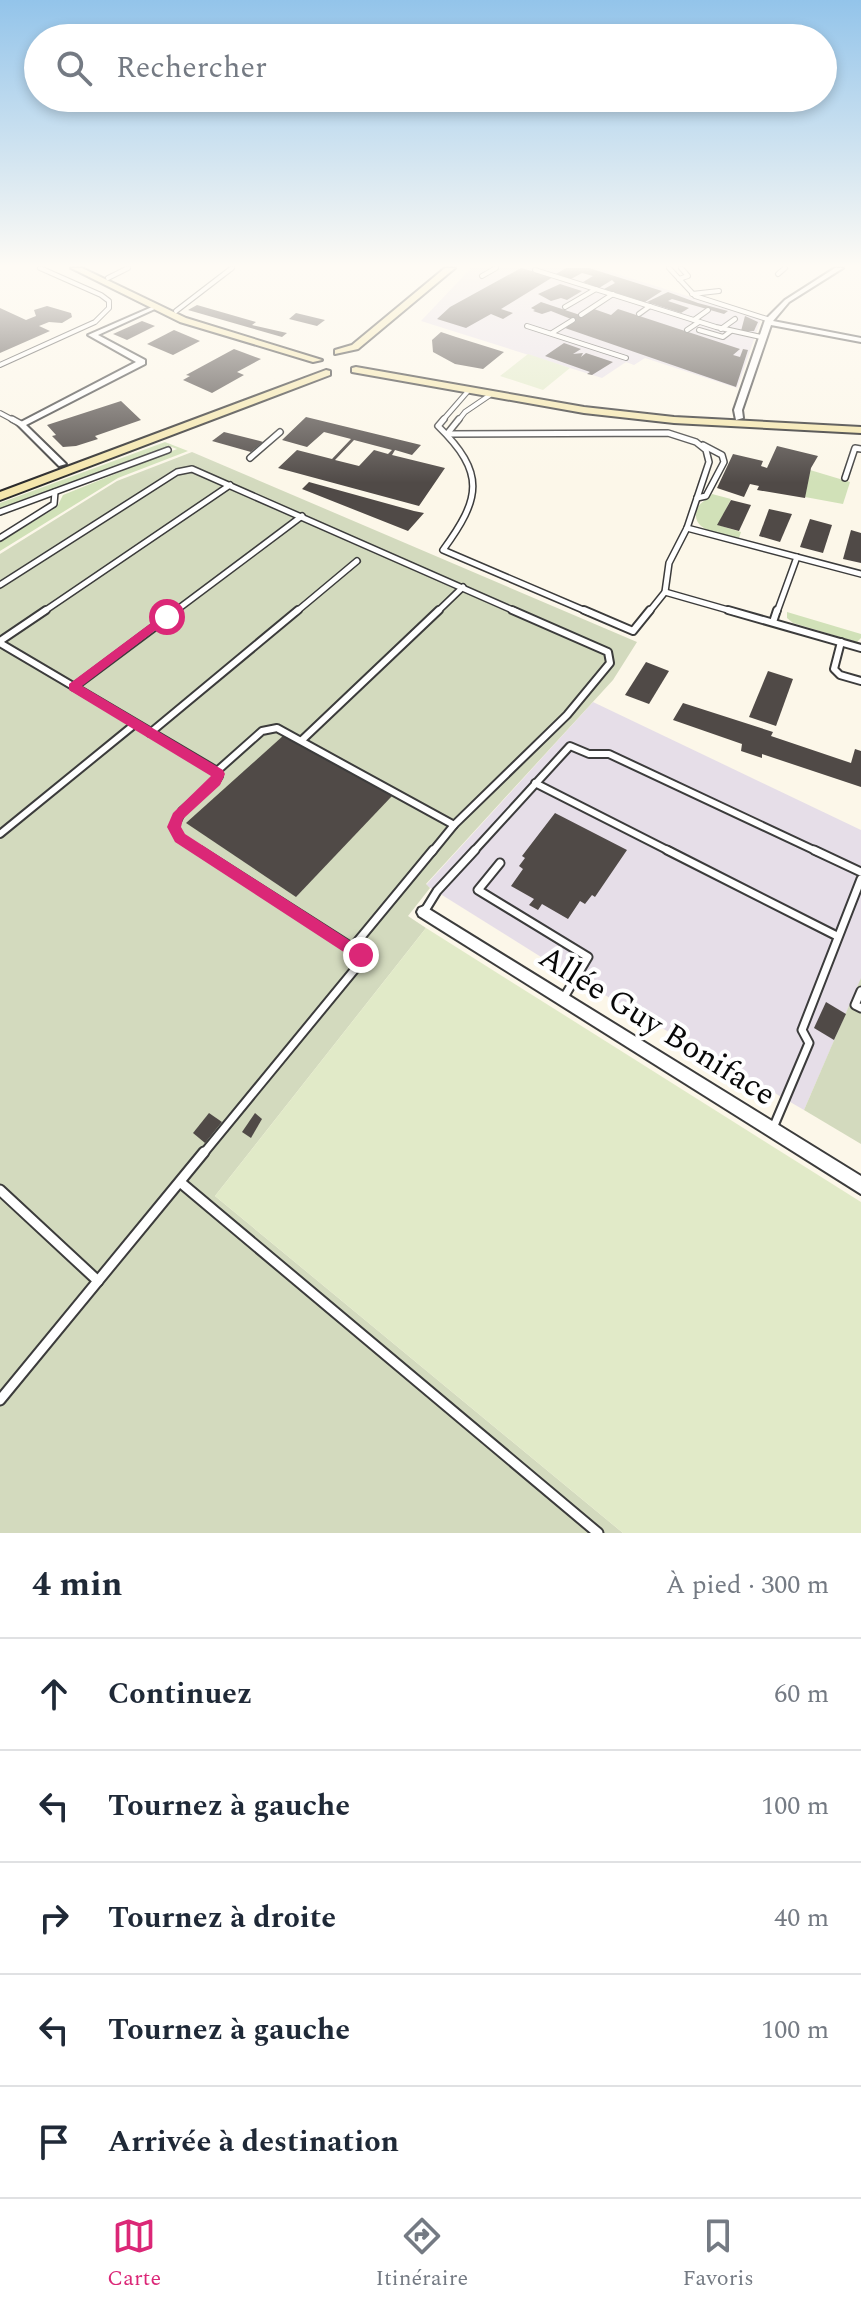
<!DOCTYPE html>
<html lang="fr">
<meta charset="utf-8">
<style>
:root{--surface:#fff;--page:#f6f6f7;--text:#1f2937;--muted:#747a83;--line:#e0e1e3;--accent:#db2777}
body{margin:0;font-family:Spectral,serif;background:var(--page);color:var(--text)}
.stop{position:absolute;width:24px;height:24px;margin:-18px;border:6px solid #db2777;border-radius:50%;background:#fff}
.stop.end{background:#db2777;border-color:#fff;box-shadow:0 2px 8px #0008}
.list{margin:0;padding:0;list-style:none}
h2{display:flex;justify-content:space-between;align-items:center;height:104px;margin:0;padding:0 32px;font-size:34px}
h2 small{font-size:26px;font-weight:400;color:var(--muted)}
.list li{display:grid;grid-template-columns:52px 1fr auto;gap:24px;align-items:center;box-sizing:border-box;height:112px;padding:0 32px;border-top:2px solid var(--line)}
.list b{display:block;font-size:30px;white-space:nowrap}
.list em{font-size:26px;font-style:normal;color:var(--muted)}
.icon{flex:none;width:44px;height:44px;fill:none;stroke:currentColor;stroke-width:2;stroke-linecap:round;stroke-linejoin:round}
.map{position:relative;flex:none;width:861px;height:1533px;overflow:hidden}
.search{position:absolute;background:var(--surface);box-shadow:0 4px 12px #0003;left:24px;right:24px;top:24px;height:88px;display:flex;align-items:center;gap:20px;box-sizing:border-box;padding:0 28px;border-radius:44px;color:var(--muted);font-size:30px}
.sheet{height:664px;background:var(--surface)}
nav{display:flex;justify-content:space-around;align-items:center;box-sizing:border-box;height:112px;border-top:2px solid var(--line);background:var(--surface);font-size:22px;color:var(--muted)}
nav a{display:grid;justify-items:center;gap:4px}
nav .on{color:var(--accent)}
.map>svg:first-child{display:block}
</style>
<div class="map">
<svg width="861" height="1533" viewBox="0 0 861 1533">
<rect width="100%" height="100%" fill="#fcf7e9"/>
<!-- industrial -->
<g fill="#e6dee8">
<path d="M471 268H598L761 319 737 388 645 358 634 365 626 362 602 378 421 321Z"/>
<path d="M593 702 861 830V979L804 1110 565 972 426 885Z"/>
</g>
<!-- green -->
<g fill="#d1e1b8">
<path d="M165 442 188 451 118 478 0 551V542L57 507 63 495 177 449 169 446 0 510V503Z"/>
<path d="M810 470 850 482 843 504 805 497Z"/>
<path d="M712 494 731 499 718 525 741 532 739 538C723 534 687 532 698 507 701 502 708 499 712 494Z"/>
<path d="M787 612 861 634V638L857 642 793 623 787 618Z"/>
</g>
<!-- cemetery -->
<g fill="#d3dabe">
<path d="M192 452 637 642 613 680 426 884 430 888 408 916 426 928 215 1196 623 1533H0V554L117 481Z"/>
<path d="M861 978V1144L804 1110Z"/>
</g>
<!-- pitch -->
<g fill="#e1eac8">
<path d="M528 354 570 368 543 390 500 376Z"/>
<path d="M426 928 861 1202V1533H623L215 1196Z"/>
</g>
<!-- building -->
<g fill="#504a47" fill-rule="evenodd">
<path d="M521 268 553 277 501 309 513 313 503 319 491 314 466 328 437 319 450 307Z"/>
<path d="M566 268H589L662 291 645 302 604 289 615 283 612 280 599 288 583 282 593 276 582 273 571 279 556 274Z"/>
<path d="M560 284 582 291 567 300 561 298 551 301 538 294Z"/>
<path d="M668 292 698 303 728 311 724 314 672 299 668 301 689 308 681 313 647 302Z"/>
<path d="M541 302 583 316 594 309 611 315 618 309 740 349 733 355 740 357 743 349 748 350 736 387 565 328 576 321 551 311 542 314 533 311 535 310 531 308Z"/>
<path d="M197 305 256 322 252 325 287 333 282 337 188 310Z"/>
<path d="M47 306 71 313 72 317 62 323 49 322 39 326 50 331 0 353V308L26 320 36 316 34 310Z"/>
<path d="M296 313 325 320 317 326 289 319Z"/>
<path d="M745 316 758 322 754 331H741Z"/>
<path d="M142 321 155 326 127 340 113 334Z"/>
<path d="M174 330 200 341 173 355 147 344Z"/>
<path d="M441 332 456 337 504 352 483 369 455 364 433 352 432 340Z"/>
<path d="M564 343 581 349 573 354 583 353 581 357 586 353 613 362 592 375 587 374 590 372 545 356Z"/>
<path d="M234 349 261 359 237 372 244 375 212 393 183 380 190 376 186 375Z"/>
<path d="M121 401 141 420 95 436 98 439 76 446 63 447 52 436 56 435 47 425Z"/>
<path d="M306 417 421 445 412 455 395 450 392 455 445 468 419 506 278 468 297 450 332 459 351 439 324 432 307 447 282 440ZM354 440 392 450 388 454 374 450 359 466 335 460Z"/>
<path d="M224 432 260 441 263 442 251 452 212 441Z"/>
<path d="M777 446 818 456 811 468 805 498 757 490 759 486 750 484 744 497 717 488 733 454 763 461 761 466 767 468Z"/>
<path d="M309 482 414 511 424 513 408 531 302 489Z"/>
<path d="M731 500 751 505 739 531 717 525Z"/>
<path d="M769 509 792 514 780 542 759 536Z"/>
<path d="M810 519 832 525 823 553 800 547Z"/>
<path d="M851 530 861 533V563L843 559Z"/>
<path d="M646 662 669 671 649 704 625 695Z"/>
<path d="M768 671 793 679 776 726 749 717Z"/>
<path d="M683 703 773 732 771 736 851 763 855 749 861 751V787L762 754V758L741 751 742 744 673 720Z"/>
<path d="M284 735 392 796 296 897 186 823Z"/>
<path d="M555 813 627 850 595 897 592 895 585 904 580 901 568 919 542 904 538 910 529 905 534 899 511 886 523 869 519 866 525 858 522 856Z"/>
<path d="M826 1002 846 1014 834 1040 814 1028Z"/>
<path d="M209 1113 222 1122 205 1143 193 1133Z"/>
<path d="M255 1113 262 1119 251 1138 242 1132Z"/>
</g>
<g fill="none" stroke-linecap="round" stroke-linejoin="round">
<!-- lane-far4 casing -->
<g stroke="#3c3c3c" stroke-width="6">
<g id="lane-far4">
<path d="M669 268 695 296 770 320"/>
<path d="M535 270 716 327 761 337"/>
<path d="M778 274 785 268"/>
<path d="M482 276 496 268"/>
<path d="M108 278 128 268"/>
<path d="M679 279 688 276 681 268"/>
<path d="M692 294 719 291"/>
<path d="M565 307 596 289"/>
<path d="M176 311 232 268"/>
<path d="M639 314 650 306"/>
<path d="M581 315 613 294"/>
<path d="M694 320 708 310"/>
<path d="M527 326 626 358"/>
<path d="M721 329 735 319"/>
<path d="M687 330 699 322"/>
<path d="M699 330 723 337 731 331"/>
<path d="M552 333 573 320"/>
<path d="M0 365 95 322 109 308V301L101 295 40 268"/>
<path d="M0 413 15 421"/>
<path d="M442 421 469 390"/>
<path d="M458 421 465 412 490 395"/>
</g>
</g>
<!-- lane-far3 casing -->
<g stroke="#3c3c3c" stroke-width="8">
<g id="lane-far3">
<path d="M12 419 21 424"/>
<path d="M444 419 438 426C486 473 481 498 443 550L588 612"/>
<path d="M447 434 668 433 696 442 706 450 709 462 687 528 669 563 665 592 649 612"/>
<path d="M447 434 459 419"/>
<path d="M250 458 280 432"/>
<path d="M845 478 855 448 861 449"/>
<path d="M697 498 706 496 724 462 722 455 703 445"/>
<path d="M0 512 168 450"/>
<path d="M687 528 861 574"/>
<path d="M0 538 54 504 55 492"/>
<path d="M0 585 177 472 192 469 517 612"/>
<path d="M665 592 735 612"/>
<path d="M43 612 230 485"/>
<path d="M174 612 302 516"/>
<path d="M296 612 357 561"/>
<path d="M437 612 463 587"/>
<path d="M777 612 797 557"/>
</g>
</g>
<!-- lane-far2 casing -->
<g stroke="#3c3c3c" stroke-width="10">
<g id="lane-far2">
<path d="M584 610 633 631 650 610"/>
<path d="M728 610 861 648"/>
<path d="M773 622 777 610"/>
<path d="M0 641 46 610"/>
<path d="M841 642 834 669 840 675 861 681"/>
<path d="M0 643 217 771"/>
<path d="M74 687 177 610"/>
<path d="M150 733 298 610"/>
<path d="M302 740 439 610"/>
<path d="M535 783 671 852"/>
<path d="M0 834 135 724"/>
<path d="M202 852 180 838 174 827 182 811 216 781 219 776 217 771 262 731 277 728 454 825"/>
<path d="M432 852 454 825 567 715 610 663 608 652 512 610"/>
<path d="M473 852 570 746 589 754H609L818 852"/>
</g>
</g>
<!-- lane-far1 casing -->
<g stroke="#3c3c3c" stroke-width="11">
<g id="lane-far1">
<path d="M199 850 359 952 360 963 203 1154"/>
<path d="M667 850 837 936"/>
<path d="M814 850 861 872"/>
<path d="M500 863 478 890 588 957 563 999"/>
<path d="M424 912 437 891 475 850"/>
<path d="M352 948 433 850"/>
<path d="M861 991 855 1005 861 1008"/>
<path d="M773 1128 809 1043 802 1030 861 879"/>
</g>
</g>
<!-- lane casing -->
<g stroke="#3c3c3c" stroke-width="13">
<g id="lane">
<path d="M180 1182 598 1533"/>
<path d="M0 1190 98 1281"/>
<path d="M0 1400 204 1152"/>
</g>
</g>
<!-- street casing -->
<g stroke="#3c3c3c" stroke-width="4">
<g id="street">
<path d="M835 268H843L789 302 773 321 861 338V342L771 325 742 410 743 418 736 420 734 410 765 320 785 300Z"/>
<path d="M152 307 157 308 98 335 145 360V364L26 425 66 464 59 466 17 424 136 362 88 335Z"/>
<path d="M424 906 861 1176V1194L419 916 417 912 419 908Z"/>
</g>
</g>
<!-- secondary casing -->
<g stroke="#2b2b2b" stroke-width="4">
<g id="secondary">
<path d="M71 268H82L186 318 322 360 313 362 180 322Z"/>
<path d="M445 268H455L358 349 335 354V350L352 345Z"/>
<path d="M356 367 584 407 674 417 861 427V433L674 423 584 413 352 372V368Z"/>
<path d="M326 370 330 371V375L0 500V492Z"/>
</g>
</g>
<!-- lane-far4 -->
<use href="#lane-far4" stroke="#fff" stroke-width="4"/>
<!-- lane-far3 -->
<use href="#lane-far3" stroke="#fff" stroke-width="5"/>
<!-- lane-far2 -->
<use href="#lane-far2" stroke="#fff" stroke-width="6"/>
<!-- lane-far1 -->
<use href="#lane-far1" stroke="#fff" stroke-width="7"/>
<!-- lane -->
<use href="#lane" stroke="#fff" stroke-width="9"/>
<!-- street -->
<use href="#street" fill="#fff" fill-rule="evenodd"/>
<!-- secondary -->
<use href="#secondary" fill="#f4e6ac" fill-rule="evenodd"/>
</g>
<!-- sky -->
<linearGradient id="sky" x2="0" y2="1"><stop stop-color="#93c4ea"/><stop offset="0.55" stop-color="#fefbf5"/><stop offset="1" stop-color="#fefbf5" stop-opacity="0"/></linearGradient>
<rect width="861" height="483" fill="url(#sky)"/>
<!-- route -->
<path fill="#db2777" d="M163 614 173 617 82 686 223 770 225 774 220 785 183 819 181 827 185 834 366 951V960H356L175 842 167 827 173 813 211 776 69 690V684Z"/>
<g text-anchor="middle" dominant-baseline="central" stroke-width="8" stroke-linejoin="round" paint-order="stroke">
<!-- near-street labels -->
<g font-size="32" fill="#090909" stroke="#fff">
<text transform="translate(657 1026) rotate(32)">Allée Guy Boniface</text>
</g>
</g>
</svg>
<div class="stop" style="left:167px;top:617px"></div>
<div class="stop end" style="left:361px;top:955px"></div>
<div class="search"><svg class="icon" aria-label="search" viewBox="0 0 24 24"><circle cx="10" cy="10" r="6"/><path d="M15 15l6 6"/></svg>Rechercher</div>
</div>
<section class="sheet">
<h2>4 min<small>À pied · 300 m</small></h2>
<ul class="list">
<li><svg class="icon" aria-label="ahead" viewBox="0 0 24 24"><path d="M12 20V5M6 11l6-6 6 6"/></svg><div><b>Continuez</b></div><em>60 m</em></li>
<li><svg class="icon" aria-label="left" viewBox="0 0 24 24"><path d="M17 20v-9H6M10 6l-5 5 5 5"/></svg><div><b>Tournez à gauche</b></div><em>100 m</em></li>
<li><svg class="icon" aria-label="right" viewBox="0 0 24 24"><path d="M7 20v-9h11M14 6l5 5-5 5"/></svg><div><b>Tournez à droite</b></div><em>40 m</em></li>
<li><svg class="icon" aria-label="left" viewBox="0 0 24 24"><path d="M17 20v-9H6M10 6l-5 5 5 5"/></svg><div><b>Tournez à gauche</b></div><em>100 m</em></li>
<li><svg class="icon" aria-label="arrive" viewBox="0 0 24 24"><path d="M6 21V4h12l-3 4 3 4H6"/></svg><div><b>Arrivée à destination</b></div></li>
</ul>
</section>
<nav>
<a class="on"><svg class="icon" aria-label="map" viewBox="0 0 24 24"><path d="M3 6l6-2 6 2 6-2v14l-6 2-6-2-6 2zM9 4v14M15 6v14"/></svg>Carte</a>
<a><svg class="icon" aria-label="directions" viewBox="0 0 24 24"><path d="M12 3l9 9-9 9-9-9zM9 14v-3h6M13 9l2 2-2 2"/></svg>Itinéraire</a>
<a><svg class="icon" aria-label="saved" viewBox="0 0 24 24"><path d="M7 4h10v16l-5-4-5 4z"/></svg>Favoris</a>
</nav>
